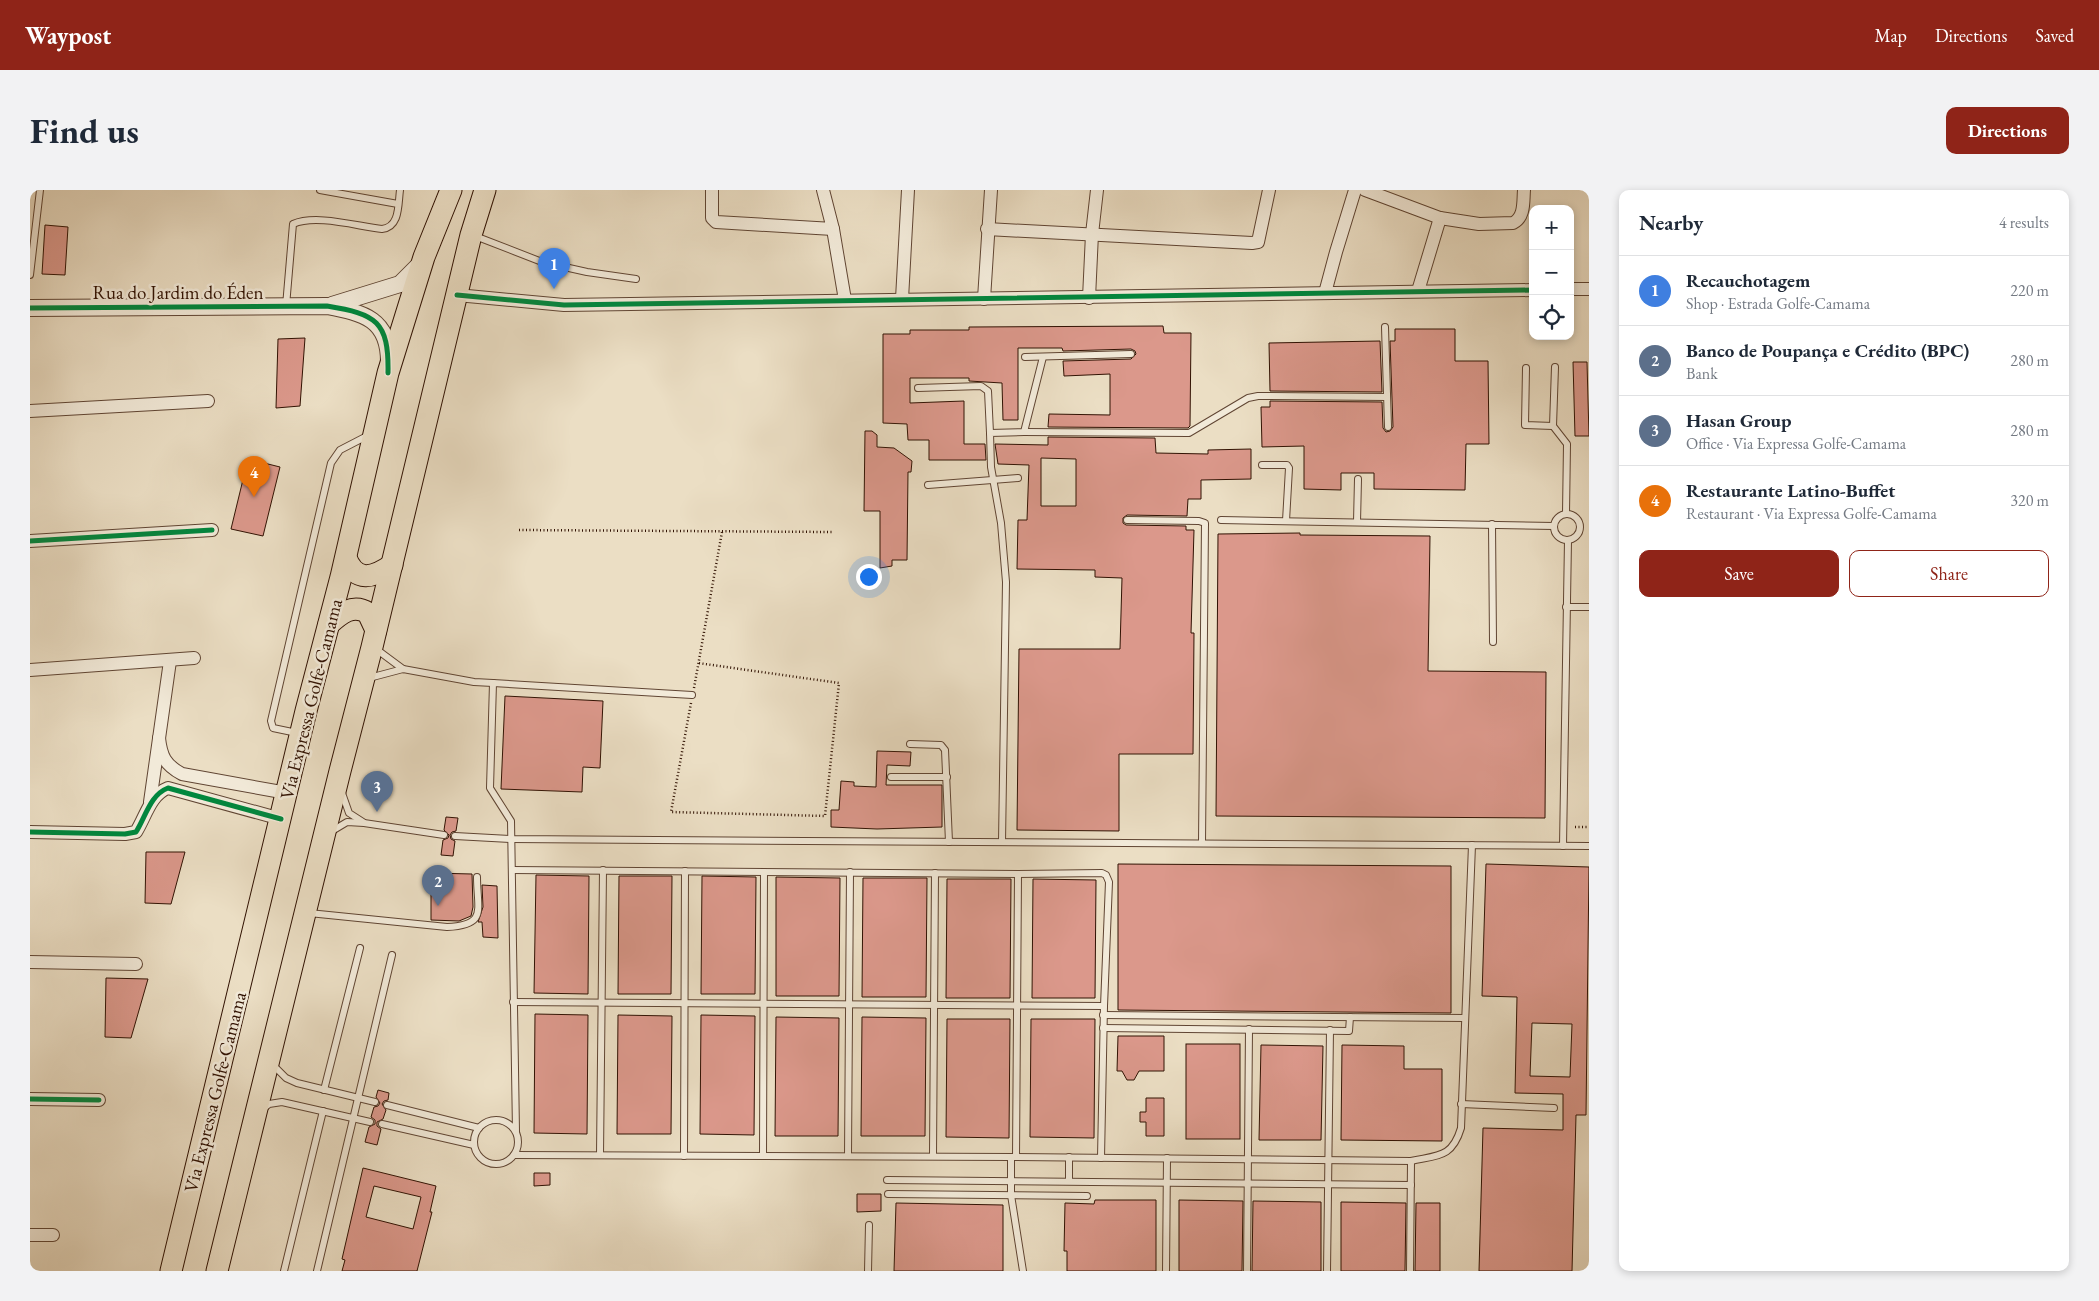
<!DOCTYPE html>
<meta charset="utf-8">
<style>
:root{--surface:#fff;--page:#f2f2f3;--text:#1f2937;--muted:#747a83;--line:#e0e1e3;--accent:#8f2418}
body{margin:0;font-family:"EB Garamond",serif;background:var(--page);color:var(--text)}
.controls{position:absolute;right:15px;top:15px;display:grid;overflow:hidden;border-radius:10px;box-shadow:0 2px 8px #0003}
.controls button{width:45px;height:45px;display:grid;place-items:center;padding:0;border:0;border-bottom:1px solid var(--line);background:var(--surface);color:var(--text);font:25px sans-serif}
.you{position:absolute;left:838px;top:386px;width:18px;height:18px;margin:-12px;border:4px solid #fff;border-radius:50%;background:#1a73e8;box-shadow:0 0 0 8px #1a73e833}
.badge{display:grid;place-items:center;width:32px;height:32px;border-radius:50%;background:var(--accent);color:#fff;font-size:16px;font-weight:700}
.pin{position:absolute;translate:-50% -41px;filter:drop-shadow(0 1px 2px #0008)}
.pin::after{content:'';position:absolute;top:26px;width:18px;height:15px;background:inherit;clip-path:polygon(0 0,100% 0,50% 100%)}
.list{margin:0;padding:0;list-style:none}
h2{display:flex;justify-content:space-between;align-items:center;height:65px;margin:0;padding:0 20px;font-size:21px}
h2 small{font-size:16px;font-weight:400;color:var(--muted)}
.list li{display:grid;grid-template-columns:32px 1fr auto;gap:15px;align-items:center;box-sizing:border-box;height:70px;padding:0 20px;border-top:1px solid var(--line)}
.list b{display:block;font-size:19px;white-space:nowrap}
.list p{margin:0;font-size:16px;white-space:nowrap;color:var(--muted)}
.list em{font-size:16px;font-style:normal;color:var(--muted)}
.actions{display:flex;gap:10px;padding:15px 20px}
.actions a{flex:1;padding:11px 0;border:1px solid var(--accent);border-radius:10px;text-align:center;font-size:18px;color:var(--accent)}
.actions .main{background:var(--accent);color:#fff}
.icon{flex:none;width:28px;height:28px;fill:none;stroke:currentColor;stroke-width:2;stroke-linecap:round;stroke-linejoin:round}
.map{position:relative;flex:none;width:1559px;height:1081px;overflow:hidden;border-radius:10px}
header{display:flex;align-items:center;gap:30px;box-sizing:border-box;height:70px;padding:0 25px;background:var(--accent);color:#fff}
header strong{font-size:24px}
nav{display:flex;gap:28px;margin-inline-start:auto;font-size:18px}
.intro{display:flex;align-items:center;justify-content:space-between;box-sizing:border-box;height:120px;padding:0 30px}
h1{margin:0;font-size:35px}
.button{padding:12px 22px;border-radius:10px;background:var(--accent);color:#fff;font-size:18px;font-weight:700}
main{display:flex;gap:30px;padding:0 30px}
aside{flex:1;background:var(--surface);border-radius:10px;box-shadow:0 2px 8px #0003}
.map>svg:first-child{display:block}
</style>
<header>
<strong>Waypost</strong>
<nav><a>Map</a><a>Directions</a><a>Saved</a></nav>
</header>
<div class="intro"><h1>Find us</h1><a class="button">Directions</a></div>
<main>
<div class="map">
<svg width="1559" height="1081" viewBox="0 0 1559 1081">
<rect width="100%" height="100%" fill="#ebdec4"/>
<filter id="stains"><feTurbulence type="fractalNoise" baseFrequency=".004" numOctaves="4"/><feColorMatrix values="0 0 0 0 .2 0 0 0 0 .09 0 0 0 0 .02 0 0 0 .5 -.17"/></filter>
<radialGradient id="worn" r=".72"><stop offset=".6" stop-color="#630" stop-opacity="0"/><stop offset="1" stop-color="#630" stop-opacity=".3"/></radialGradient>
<!-- building -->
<g fill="#db988b" stroke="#311203" fill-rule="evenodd">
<path d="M15 35 38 37 35 85 12 84Z"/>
<path d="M1133 136 1134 143H1161L1160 236 1158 238 1018 237 1019 224 1080 225V184L1034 186 1033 171 1101 169 1106 164 1105 161 1101 159 1033 161 1032 158H988V230H973L972 193 939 191V188H880V213L934 211V254H955L956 270H899V250H878L877 234 853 233V144H880V140H939V137Z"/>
<path d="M1365 139H1425V171H1458L1459 254H1436L1435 300 1344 299V283H1311V300L1274 299V256L1232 257 1231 217H1240V211L1352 212 1353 238 1356 242 1360 241 1363 237 1360 151H1365Z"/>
<path d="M275 148 270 216 246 218 248 149Z"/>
<path d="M1350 151 1352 202 1240 201 1239 153Z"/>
<path d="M1543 172H1557L1559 246H1545Z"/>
<path d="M835 241H842L847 245V257L864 258 882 271 881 282H878L877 370H862V376L850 378V321H834Z"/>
<path d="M1018 247 1125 248 1126 263 1178 264V260L1221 259V289L1171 290V309H1158L1157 326 1097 325 1093 328V333L1096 335 1156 336V340H1164L1161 443H1164L1163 564H1089V641L987 640 989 459H1090L1092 388 1065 387V380L987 379 988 330H997L999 275 968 274 965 254 1018 255ZM1011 268 1046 269V316H1011Z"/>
<path d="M218 269 250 277 233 346 201 339Z"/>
<path d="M1270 343V345L1400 346 1398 481 1516 482 1515 628 1186 626 1188 344Z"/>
<path d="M475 506 573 511 570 578 553 577 552 602 471 599Z"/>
<path d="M847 561 881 562 880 576 857 575 856 595H912V637L847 639 801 637V620H809L811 591 824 592V596L846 597Z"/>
<path d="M416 627 428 628 426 641 422 642 420 645 421 649 425 651 423 666 411 665 413 650 418 648 419 645 414 640Z"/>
<path d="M116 662H155L141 714 115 713Z"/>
<path d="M1088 674 1421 676V823L1088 820Z"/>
<path d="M1456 674 1559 677 1556 925H1546L1542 1081H1449L1453 938 1533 940V904L1485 903 1487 807 1452 806ZM1502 833 1542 834 1540 887 1500 886Z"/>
<path d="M401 683 442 684 443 717 441 726 429 731 401 730Z"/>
<path d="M506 685 559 686 558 804 504 803Z"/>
<path d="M589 686H642L641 804H588Z"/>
<path d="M672 686 726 687 725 804H671Z"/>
<path d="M746 687 810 688 809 806H746Z"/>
<path d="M833 688H897L896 807H832Z"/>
<path d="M917 689H981L980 808H916Z"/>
<path d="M1003 689 1066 690 1065 808H1002Z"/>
<path d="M452 695 467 696 468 748 453 747 452 732H448L453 717Z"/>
<path d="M76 788 118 789 101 848 75 847Z"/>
<path d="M505 824 558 825 557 944 504 943Z"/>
<path d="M588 825 642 826 641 944H587Z"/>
<path d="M671 825 725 826 724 945 670 944Z"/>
<path d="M746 827 809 828 808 946H745Z"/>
<path d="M832 827 896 828 895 946H831Z"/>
<path d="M917 829H980L979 948 916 947Z"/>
<path d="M1001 829H1065L1064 948 1000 947Z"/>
<path d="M1088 846H1134V881H1109L1104 890H1097L1092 881H1087Z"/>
<rect x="1156" y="854" width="54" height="95"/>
<path d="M1231 855 1293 856 1291 950H1229Z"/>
<path d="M1312 855 1374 856V879H1412V951L1311 950Z"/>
<path d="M348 900 359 903 358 910 354 911 352 914 356 920 353 929 347 932V936L351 939 347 955 335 952 339 937 345 934V930L341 927 344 917 348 916 350 913 346 907Z"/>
<path d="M1116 908H1134V946H1116V932H1110V922H1116Z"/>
<path d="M333 978 406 996 400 1022H402L387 1081H312L315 1070 312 1069ZM344 996 391 1007 383 1039 336 1027Z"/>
<path d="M504 983H520V995L504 996Z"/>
<path d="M827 1004H851V1021L827 1022Z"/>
<path d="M1065 1010H1126V1081H1037V1061H1034L1035 1013 1064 1014Z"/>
<path d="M1149 1010 1213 1011 1212 1081H1149Z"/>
<path d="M1223 1011 1291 1012V1081H1222Z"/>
<path d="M1311 1012 1376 1013 1375 1081H1311Z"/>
<path d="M866 1013 973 1015V1081H864Z"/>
<path d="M1386 1013H1410V1081H1385Z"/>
</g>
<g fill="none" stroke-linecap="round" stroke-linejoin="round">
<!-- service casing -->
<g stroke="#604533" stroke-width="8">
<g id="service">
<path d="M290 0 368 14"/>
<path d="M445 46 512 72 557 82 606 89"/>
<path d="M0 85 10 0"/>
<path d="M256 116 263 34C286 24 326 36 352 39 370 37 368 15 370 0"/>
<path d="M1355 137 1358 237"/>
<path d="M995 167 1101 164"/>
<path d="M1525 177 1523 236 1537 254 1536 324"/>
<path d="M1496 178 1495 235 1523 236"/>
<path d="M888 198 951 196 958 201 960 243"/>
<path d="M994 242 1159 243 1218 208 1228 206 1357 207"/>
<path d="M1232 275H1257L1259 278 1256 331"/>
<path d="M898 295 988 288"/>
<circle cx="1537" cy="337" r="13"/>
<path d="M1097 330 1169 331 1175 333 1172 653"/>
<path d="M1191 330 1524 336"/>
<path d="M1327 332 1328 289"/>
<path d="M1462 334 1463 452"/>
<path d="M1536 417H1559"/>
<path d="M346 459 373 479"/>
<path d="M339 488 373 479 444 492 463 493"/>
<path d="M267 543 243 538 241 531 301 273 310 260 339 245"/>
<path d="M880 554 911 555 915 560 919 652"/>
<path d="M861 587H917"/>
<path d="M312 603 319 623 333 632"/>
<path d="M302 641 317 632 334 633 414 645"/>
<path d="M425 646 481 649 1559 656"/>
<path d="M972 652 976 392 971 333 961 277 960 243 994 242 1013 167"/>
<path d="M1533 656 1538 350"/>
<path d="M482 680 988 684 1072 683 1076 685 1079 692 1074 816 1071 968"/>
<path d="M279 723 417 737C458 735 447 720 447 687"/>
<path d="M483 812 1074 816"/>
<path d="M1073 825 1435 828"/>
<path d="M1073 838 1319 841 1320 827"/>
<path d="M243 875 256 888 267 893 345 912"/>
<path d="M294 900 330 758"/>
<path d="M1431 914 1524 918"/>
<path d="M357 915 449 938"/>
<path d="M232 920 239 914 252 912 340 932"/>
<circle cx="466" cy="952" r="22"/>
<path d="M352 934 444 955"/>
<path d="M486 941 481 631 460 598 463 493 662 505"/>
<path d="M484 965 981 967 1381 971C1408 965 1422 968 1431 938L1442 655"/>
<path d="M570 965 573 680"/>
<path d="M654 966 655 681"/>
<path d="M733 966 734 682"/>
<path d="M818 966 820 682"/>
<path d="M903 966 905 683"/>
<path d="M981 967V1005L993 1081"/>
<path d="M986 967 988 684"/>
<path d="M857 990 1381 995"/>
<path d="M1039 991V967"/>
<path d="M858 1004 1057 1006"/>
<path d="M254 1081 293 921"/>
<path d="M287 1081 362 765"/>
<path d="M838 1081 839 1035"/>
<path d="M1136 1081 1137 968"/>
<path d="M1217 1081 1219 839"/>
<path d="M1297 1081 1300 840"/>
<path d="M1380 1081 1381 971"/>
</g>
</g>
<!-- minor casing -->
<g stroke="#604533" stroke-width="14">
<g id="minor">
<path d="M682 0V28L686 32 803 39 793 0"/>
<path d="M1335 0 1410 28 1449 34 1483 33C1495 27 1493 12 1494 0"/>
<path d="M803 39 815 110"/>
<path d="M957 39 1222 53 1228 52 1239 0"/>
<path d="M1540 99H1559"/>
<path d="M1388 101 1410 28"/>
<path d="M1295 103 1306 62 1325 0"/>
<path d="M427 105 534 115 1503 100"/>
<path d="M1059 108 1062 44 1067 0"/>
<path d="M872 109 878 0"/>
<path d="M954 109 961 0"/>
<path d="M0 221 178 211"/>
<path d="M0 351 182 340"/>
<path d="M0 480 164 468"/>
<path d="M129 548C131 566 135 575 152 584L257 603"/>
<path d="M120 612 140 471"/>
<path d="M0 642 95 644 106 642C116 626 120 605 138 598L251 629"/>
<path d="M0 772 106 774"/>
<path d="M0 909 69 910"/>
<path d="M0 1045H23"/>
</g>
</g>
<!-- tertiary casing -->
<g stroke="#604533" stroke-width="18">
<g id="tertiary">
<path d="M302 115 370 94 390 74"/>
<path d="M0 118 297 116C334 123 359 129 359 172"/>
</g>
</g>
<!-- trunk casing -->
<g stroke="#311203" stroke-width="23">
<g id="trunk">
<path d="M316 368C326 393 343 388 362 375"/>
<path d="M299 434C310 424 323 413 338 423L346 440"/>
<path d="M141 1081 276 521 311 387 358 183 394 67 421 0"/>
<path d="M187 1081 310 581 342 457 441 45 455 0"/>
</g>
</g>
<!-- path -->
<g stroke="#311203" stroke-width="2.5" stroke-dasharray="1 2.5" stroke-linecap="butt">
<path d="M489 340 802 342"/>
<path d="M664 498 692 342"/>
<path d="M661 513 641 622 795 626 809 493 668 473"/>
<path d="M1545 637H1559"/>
</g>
<!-- service -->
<use href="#service" stroke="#f2ead9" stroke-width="6"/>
<!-- minor -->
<use href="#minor" stroke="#f2ead9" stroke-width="12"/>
<!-- tertiary -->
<use href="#tertiary" stroke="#f2ead9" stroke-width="16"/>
<!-- trunk -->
<use href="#trunk" stroke="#ebdec4" stroke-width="21"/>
<!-- cycleway casing -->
<g stroke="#f2ead9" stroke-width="8">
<g id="cycleway">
<path d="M427 105 534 115 1503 100"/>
<path d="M0 118 297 116C346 124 359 131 358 183"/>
<path d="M0 351 182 340"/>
<path d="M0 642 95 644 106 642C116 626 120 605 138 598L251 629"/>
<path d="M0 909 69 910"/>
</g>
</g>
<!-- cycleway -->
<use href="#cycleway" stroke="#00873e" stroke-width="5"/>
</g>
<g text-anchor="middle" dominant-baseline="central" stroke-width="5" stroke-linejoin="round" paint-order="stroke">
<!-- street labels -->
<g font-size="19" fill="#311203" stroke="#f2ead9">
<text x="148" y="102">Rua do Jardim do Éden</text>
<text transform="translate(281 509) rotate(-76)">Via Expressa Golfe-Camama</text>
<text transform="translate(185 902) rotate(-76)">Via Expressa Golfe-Camama</text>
</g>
</g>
<rect width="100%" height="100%" filter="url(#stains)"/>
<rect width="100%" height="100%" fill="url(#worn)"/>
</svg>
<div class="controls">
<button>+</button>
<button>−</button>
<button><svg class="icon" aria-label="locate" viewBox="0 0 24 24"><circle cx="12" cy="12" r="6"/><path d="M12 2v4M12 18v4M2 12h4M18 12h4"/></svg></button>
</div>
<div class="you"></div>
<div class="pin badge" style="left:524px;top:99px;background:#3f7fe0">1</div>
<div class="pin badge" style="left:408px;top:716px;background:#5c6f8a">2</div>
<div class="pin badge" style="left:347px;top:622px;background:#5c6f8a">3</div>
<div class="pin badge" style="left:224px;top:307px;background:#e8710a">4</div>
</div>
<aside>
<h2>Nearby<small>4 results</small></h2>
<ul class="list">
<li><span class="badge" style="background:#3f7fe0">1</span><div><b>Recauchotagem</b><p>Shop · Estrada Golfe-Camama</p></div><em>220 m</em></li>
<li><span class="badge" style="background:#5c6f8a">2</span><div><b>Banco de Poupança e Crédito (BPC)</b><p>Bank</p></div><em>280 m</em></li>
<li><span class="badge" style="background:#5c6f8a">3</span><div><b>Hasan Group</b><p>Office · Via Expressa Golfe-Camama</p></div><em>280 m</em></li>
<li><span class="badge" style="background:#e8710a">4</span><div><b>Restaurante Latino-Buffet</b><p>Restaurant · Via Expressa Golfe-Camama</p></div><em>320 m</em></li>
</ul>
<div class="actions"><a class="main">Save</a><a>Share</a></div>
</aside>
</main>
